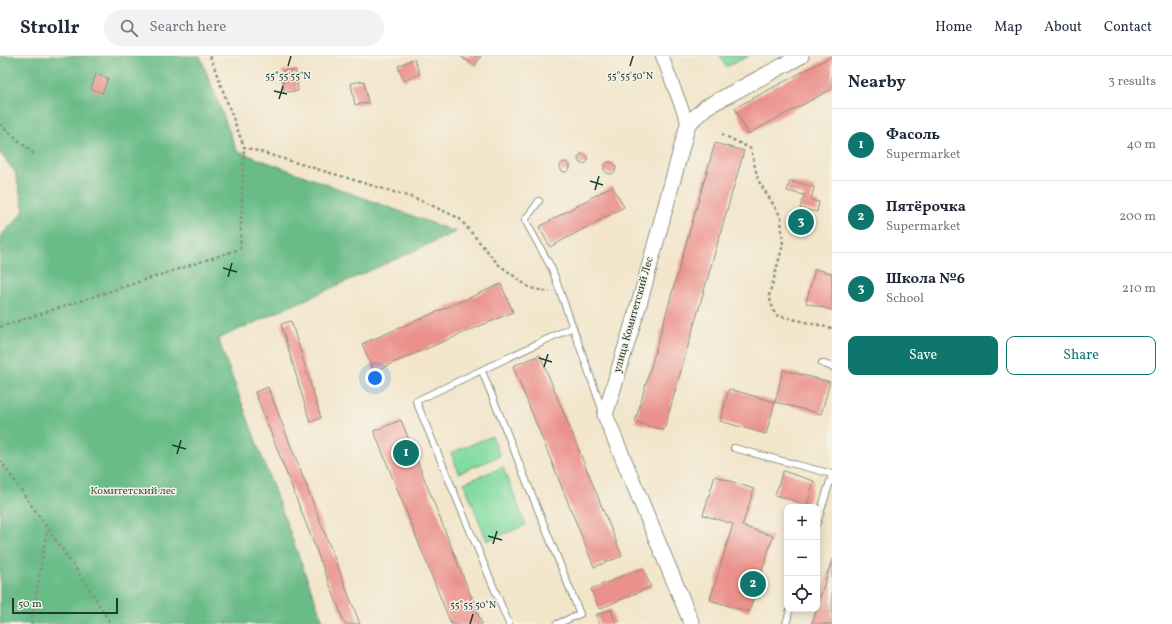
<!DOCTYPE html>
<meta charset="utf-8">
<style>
:root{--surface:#fff;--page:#f2f2f3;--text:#1f2937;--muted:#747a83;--line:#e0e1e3;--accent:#0f766e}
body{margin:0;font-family:Vollkorn,serif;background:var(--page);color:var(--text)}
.controls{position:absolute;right:12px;bottom:12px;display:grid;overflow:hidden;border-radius:8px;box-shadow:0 2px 10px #0003}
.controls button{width:36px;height:36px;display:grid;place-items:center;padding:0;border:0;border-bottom:1px solid var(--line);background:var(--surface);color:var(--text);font:20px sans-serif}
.scale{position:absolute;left:12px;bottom:10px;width:106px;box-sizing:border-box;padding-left:4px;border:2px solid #1f3d34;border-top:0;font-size:11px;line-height:14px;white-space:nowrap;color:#1f3d34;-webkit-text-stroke:3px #f7f3e8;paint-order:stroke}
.you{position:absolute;left:375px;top:322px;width:14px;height:14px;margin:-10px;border:3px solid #fff;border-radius:50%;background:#1a73e8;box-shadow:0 0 0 6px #1a73e833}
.badge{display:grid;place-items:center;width:26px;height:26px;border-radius:50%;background:var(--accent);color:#fff;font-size:13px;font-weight:700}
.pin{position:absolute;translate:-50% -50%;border:2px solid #fff;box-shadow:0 1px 4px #0006}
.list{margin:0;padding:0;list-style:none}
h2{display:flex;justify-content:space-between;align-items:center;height:52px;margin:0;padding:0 16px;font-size:17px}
h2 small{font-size:13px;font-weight:400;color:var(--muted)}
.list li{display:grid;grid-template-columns:26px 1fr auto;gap:12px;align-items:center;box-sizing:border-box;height:72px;padding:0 16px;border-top:1px solid var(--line)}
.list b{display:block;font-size:15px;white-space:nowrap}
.list p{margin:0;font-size:13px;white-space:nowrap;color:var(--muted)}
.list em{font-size:13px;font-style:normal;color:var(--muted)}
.actions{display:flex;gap:8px;padding:12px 16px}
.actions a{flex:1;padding:9px 0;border:1px solid var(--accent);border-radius:8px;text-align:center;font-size:14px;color:var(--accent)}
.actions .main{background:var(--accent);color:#fff}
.icon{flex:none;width:22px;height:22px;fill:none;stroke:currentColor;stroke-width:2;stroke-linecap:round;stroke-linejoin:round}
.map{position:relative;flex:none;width:832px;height:568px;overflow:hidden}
header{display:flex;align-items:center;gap:24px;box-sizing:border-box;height:56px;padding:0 20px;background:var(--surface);border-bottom:1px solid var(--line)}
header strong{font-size:19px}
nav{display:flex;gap:22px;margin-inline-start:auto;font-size:14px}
.search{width:280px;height:36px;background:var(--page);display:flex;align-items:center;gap:10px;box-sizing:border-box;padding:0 14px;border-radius:22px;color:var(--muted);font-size:15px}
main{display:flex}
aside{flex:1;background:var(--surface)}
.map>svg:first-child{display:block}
</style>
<header>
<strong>Strollr</strong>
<div class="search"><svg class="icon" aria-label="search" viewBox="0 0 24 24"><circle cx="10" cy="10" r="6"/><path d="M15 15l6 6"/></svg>Search here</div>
<nav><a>Home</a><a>Map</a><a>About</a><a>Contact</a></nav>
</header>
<main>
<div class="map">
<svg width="832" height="568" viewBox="0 0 832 568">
<rect width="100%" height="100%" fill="#f7f3e8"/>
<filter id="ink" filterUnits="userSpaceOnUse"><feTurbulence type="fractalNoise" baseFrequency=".025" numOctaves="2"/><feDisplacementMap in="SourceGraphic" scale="8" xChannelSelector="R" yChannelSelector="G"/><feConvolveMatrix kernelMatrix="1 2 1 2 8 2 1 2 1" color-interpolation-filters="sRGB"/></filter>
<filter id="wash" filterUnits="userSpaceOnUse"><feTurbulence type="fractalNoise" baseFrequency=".012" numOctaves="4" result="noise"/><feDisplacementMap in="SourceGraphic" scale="16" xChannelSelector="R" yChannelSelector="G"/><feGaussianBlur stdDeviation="0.9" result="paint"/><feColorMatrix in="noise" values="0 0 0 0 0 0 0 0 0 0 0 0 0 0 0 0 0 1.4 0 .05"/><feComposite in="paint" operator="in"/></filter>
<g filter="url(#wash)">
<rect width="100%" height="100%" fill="#f2e5ca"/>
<!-- green -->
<g fill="#82dca1" stroke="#508c6a">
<path d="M720 0H749L726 11Z"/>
<path d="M492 380 500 400 459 417 451 397Z"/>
<path d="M503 411 526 469 487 485 464 427Z"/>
</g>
<!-- forest -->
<path fill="#69bc87" stroke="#447c5e" d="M0 0H200L237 95 456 176 218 283 324 568H0V180L15 166 24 154 15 116 0 97Z"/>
<g id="blocks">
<!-- building -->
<g fill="#eb918b">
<path d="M460 0H481L475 10Z"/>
<path d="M832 0V33L748 78 735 52Z"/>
<path d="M414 3 420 18 404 25 398 10Z"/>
<path d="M296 14 298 35 284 36 282 15Z"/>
<path d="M96 18 108 22 102 37 91 33Z"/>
<path d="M364 25 368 47 355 49 351 27Z"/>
<path d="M715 87 744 95 664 374 635 366Z"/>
<circle cx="583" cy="103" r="5"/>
<circle cx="610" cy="112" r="6"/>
<circle cx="565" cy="111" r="5"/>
<path d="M790 125 814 131 811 144 819 146 817 156 800 152 804 139 787 135Z"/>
<path d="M612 130 624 151 550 191 539 171Z"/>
<path d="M815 213 832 217V254L806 247Z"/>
<path d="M501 228 513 256 374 315 362 288Z"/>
<path d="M291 265 321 362 310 366 281 268Z"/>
<path d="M540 299 622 500 594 511 513 310Z"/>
<path d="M783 314 830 326 821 358 775 346 766 378 720 365 729 333 775 346Z"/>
<path d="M268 331 360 568H345L255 336Z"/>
<path d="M401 364 482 568H451L374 375Z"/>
<path d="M783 415 814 425 807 449 775 439Z"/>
<path d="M715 420 754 433 742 470 773 480 749 556 710 544 733 468 703 459Z"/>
<path d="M832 503V568H812Z"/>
<path d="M643 512 651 531 599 553 591 533Z"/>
<path d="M611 553 616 568H600L596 559Z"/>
</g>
</g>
</g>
<g filter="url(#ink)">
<use href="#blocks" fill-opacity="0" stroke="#88917f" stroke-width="1"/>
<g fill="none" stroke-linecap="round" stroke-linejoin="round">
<!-- service casing -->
<g stroke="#88917f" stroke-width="8">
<g id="service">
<path d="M539 145 525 164 552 213 603 356"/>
<path d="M822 307 832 311"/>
<path d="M482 315 580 558 557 568"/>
<path d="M734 392 832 418"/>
<path d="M817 467 832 419"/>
<path d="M509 568 416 345 573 271"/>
<path d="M786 568 790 553"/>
</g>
</g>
<!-- minor casing -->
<g stroke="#88917f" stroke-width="14">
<path id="minor" d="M662 0 688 68"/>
</g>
<!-- tertiary casing -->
<g stroke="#88917f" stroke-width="17">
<path id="tertiary" d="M692 568 605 359 641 241 688 68 706 51 801 0"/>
</g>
<!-- path -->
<g stroke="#88917f" stroke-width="2.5" stroke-dasharray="3 3" stroke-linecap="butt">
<path d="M210 0 244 91 417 143 459 162 498 208 530 232 550 236"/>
<path d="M0 68 34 98"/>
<path d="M722 78 751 93 758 124 781 161 783 189 769 240 775 259 832 272"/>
<path d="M0 271 240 193 244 91"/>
<path d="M0 404 85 526 111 568"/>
<path d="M31 568 47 474"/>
</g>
<!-- service -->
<use href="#service" stroke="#fff" stroke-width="6"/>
<!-- minor -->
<use href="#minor" stroke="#fff" stroke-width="12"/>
<!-- tertiary -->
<use href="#tertiary" stroke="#fff" stroke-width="15"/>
</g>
</g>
<!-- ticks -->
<path fill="none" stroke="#1f3d34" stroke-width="1.5" d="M288 10 291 0M630 10 633 0M274 35 287 38M279 43 283 30M590 125 603 129M595 134 599 120M223 212 237 216M228 221 232 207M539 302 552 306M544 311 548 298M172 389 186 393M177 398 181 384M488 480 502 484M493 488 497 475M470 568 473 558"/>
<g text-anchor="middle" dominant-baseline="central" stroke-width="3" stroke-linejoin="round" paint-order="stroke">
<!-- street labels -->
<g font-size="11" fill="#1f3d34" stroke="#f7f3e8">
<text transform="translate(634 259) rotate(-74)">улица Комитетский Лес</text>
</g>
<!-- park labels -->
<g font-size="11" fill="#335d4a" stroke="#f7f3e8">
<text x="133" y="435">Комитетский лес</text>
</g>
</g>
<g font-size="10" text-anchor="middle" fill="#1f3d34" stroke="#f7f3e8" stroke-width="3" stroke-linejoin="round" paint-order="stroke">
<text x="288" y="23">55°55'55"N</text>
<text x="630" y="23">55°55'50"N</text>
<text x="473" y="552">55°55'50"N</text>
</g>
</svg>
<div class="controls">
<button>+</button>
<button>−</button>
<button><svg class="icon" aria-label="locate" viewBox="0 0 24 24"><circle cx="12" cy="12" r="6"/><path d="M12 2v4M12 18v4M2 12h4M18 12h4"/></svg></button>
</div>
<div class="scale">50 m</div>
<div class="you"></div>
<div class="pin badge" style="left:406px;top:397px">1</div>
<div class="pin badge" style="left:753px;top:528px">2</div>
<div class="pin badge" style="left:801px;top:166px">3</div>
</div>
<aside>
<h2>Nearby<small>3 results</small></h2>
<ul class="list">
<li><span class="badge">1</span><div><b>Фасоль</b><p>Supermarket</p></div><em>40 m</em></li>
<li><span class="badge">2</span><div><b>Пятёрочка</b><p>Supermarket</p></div><em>200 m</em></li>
<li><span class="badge">3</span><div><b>Школа №6</b><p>School</p></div><em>210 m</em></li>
</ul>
<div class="actions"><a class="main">Save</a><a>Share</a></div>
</aside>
</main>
